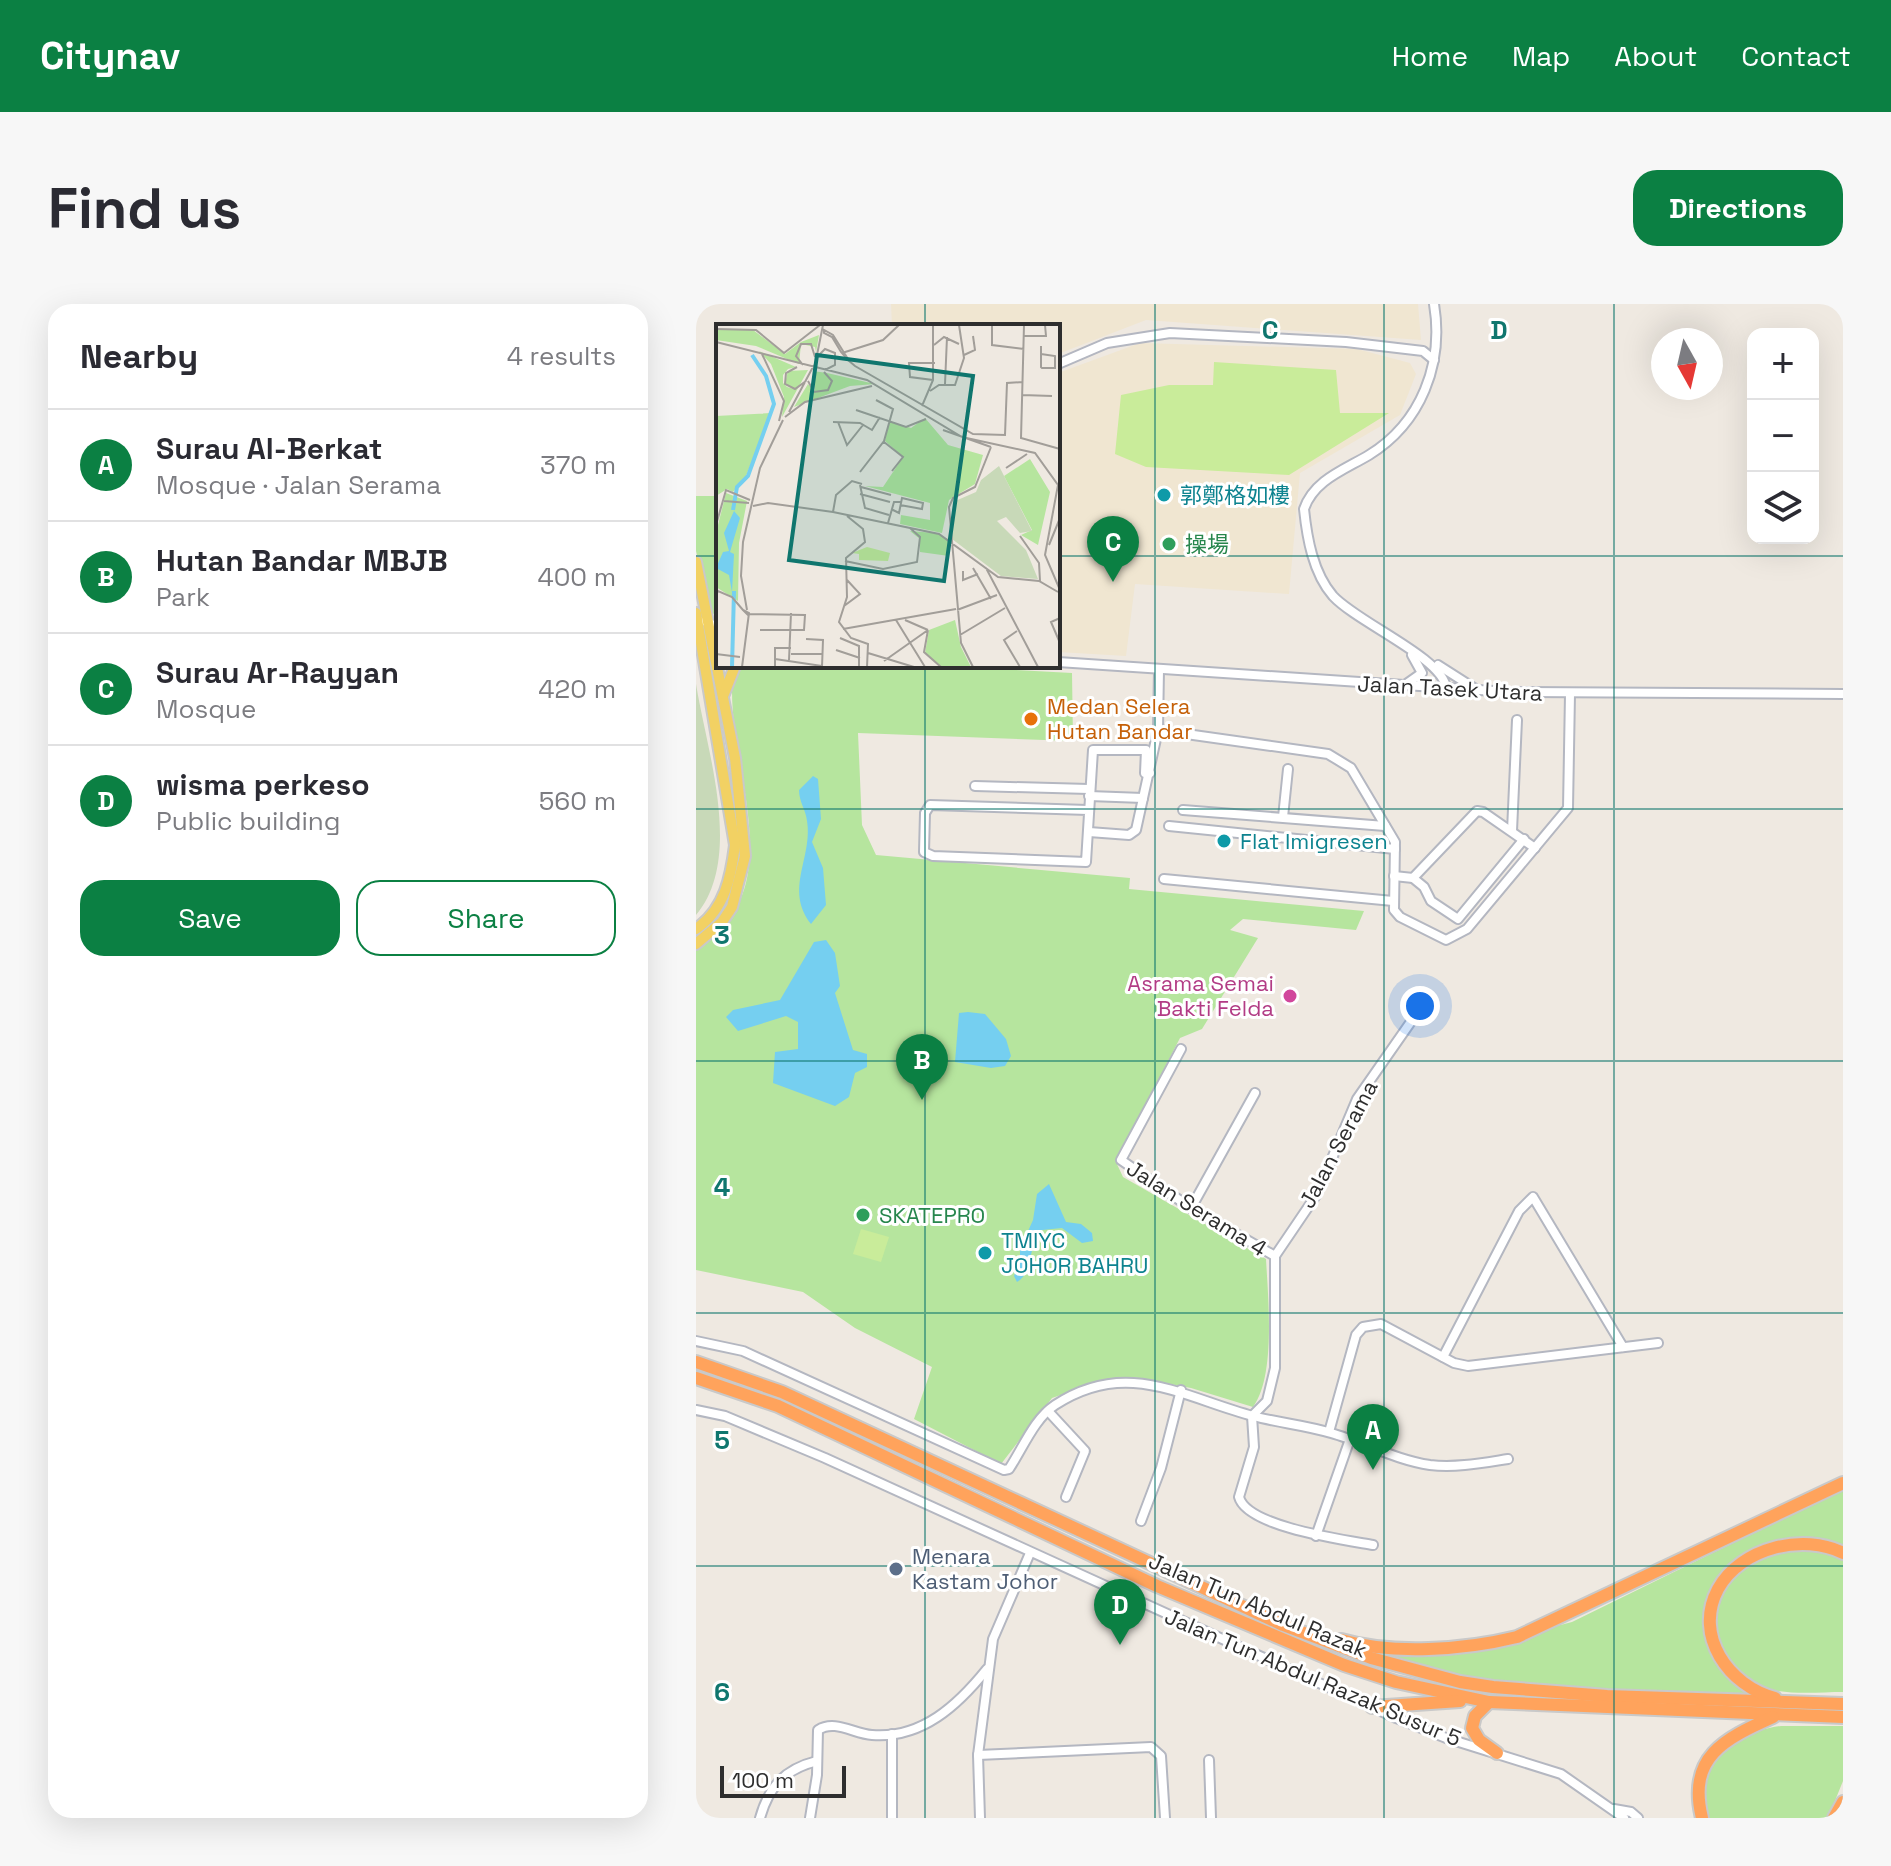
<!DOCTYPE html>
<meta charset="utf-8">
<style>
:root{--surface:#fff;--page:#f7f7f7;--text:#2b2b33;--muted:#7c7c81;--line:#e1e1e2;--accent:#0b8043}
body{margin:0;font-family:"Space Grotesk","Noto Sans SC",sans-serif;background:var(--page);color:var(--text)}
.controls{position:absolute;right:24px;top:24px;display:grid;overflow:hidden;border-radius:16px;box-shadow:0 8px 32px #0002}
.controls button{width:72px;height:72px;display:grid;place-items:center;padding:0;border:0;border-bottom:2px solid var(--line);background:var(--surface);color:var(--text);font:40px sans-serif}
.compass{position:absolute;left:955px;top:24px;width:72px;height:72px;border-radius:50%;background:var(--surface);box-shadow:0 8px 32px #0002;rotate:172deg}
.scale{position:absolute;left:24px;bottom:20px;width:126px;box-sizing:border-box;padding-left:8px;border:4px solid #2e2e2e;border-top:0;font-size:22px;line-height:28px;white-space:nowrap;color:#2e2e2e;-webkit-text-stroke:6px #fff;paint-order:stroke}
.you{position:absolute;left:724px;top:702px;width:28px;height:28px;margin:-20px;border:6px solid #fff;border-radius:50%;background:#1a73e8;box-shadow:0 0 0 12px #1a73e833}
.badge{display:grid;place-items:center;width:52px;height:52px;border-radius:50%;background:var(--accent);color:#fff;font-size:26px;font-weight:700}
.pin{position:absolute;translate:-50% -66px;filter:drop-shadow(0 2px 4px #0008)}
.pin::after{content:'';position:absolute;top:42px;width:28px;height:24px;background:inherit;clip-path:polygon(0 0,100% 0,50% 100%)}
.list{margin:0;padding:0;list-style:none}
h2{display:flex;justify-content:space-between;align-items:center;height:104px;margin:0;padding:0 32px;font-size:34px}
h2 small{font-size:26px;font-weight:400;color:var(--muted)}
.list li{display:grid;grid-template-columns:52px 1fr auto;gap:24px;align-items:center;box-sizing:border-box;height:112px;padding:0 32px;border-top:2px solid var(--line)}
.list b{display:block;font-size:30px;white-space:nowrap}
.list p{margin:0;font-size:26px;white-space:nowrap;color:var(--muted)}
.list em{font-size:26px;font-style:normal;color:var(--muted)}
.actions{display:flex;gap:16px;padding:24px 32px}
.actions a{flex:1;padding:18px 0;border:2px solid var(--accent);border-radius:24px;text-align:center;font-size:28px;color:var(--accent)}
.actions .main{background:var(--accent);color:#fff}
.icon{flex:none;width:44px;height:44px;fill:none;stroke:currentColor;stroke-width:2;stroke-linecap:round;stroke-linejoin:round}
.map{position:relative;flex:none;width:1147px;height:1514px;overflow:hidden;border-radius:24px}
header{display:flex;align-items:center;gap:48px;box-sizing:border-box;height:112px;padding:0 40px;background:var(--accent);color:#fff}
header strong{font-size:38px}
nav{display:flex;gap:44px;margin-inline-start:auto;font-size:28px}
.intro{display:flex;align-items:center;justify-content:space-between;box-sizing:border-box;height:192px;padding:0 48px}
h1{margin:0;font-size:56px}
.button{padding:20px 36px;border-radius:24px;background:var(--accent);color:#fff;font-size:28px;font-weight:700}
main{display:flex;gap:48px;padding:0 48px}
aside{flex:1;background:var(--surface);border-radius:24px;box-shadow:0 8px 32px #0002}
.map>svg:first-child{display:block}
</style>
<header>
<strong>Citynav</strong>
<nav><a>Home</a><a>Map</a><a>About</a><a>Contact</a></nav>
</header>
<div class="intro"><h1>Find us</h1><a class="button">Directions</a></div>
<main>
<aside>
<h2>Nearby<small>4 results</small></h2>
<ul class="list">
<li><span class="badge">A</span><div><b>Surau Al-Berkat</b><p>Mosque · Jalan Serama</p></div><em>370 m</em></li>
<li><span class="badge">B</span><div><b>Hutan Bandar MBJB</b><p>Park</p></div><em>400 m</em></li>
<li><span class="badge">C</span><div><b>Surau Ar-Rayyan</b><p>Mosque</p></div><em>420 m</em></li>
<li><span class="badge">D</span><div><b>wisma perkeso</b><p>Public building</p></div><em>560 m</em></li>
</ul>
<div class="actions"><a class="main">Save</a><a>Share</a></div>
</aside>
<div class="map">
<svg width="1147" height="1514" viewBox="0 0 1147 1514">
<rect width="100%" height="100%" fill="#efe9e1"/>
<!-- education -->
<g fill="#f0e6d1">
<path d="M195 0H722L725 36 450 16 362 50V22H196Z"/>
<path d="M444 39 661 45 714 59 720 70 704 111 604 169 593 290 439 280 430 352 362 348V69Z"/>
</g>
<!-- green -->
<g fill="#b6e59e">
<path d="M0 192H22V313L15 308 0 247Z"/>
<path d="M46 362H250L376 369 377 437 162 429 166 521 180 551 434 574 433 585 668 607 660 626 547 615 534 626 562 634 506 725 484 734 420 858 427 873 570 955C572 993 580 1072 557 1103L495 1084 437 1073 397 1080 356 1094 305 1160 218 1115 236 1063 159 1024 107 988 0 966V643C9 636 21 629 29 620 85 556 28 446 37 370Z"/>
<path d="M1147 1185V1242C1086 1219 1061 1249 1016 1286 1019 1341 1009 1360 1058 1393L774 1378 657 1345 784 1342 876 1318Z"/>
<path d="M1093 1243H1125L1147 1254V1388C1118 1388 1080 1393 1055 1378 1021 1359 1009 1315 1030 1281 1043 1261 1072 1251 1093 1243Z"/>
<path d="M1085 1422H1147V1477L1132 1514H1007C1006 1504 1003 1492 1004 1482 1008 1448 1056 1425 1085 1422Z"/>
</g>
<!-- cemetery -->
<path fill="#c8d9b8" d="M0 380C11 448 48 554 0 611Z"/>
<!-- pitch -->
<g fill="#c9ec9a">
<path d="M518 58 640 66 644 109H693L593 171 450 163 419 150 425 91 473 81H517Z"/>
<path d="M165 925 193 933 185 958 157 950Z"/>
</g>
<!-- water -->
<g fill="#75cff0">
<path d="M117 472 122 475 125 515 116 538 127 564 130 601 115 620C88 585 117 554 111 517 110 506 103 498 103 486Z"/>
<path d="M130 636 139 649 144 682 139 689 157 746 171 750V763L159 769 153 793 139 802 77 779 79 748 102 745V718L90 712 42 727 30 713 37 706 84 696 118 638Z"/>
<path d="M272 708 289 710 310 735 315 752 309 762 295 764 259 758 263 709Z"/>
<path d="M353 880 370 918 385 920 396 929 397 937 386 939 366 924 346 926C332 940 337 970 321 978L318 972 324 958V945L337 916 341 890Z"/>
</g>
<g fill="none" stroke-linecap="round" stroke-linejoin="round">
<!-- minor casing -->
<g stroke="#b4b7c1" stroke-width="12">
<g id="minor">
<path d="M738 0C748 60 725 119 673 151 648 166 618 176 608 205 611 234 617 269 637 292 662 319 747 354 750 384"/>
<path d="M362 60 411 39 474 29 650 38 727 47 738 56"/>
<path d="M8 317 22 323"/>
<path d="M362 358 813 388 1147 390"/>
<path d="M742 361 778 384"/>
<path d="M709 381 726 369 716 351"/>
<path d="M462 426 632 450 655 464 699 538 698 606 704 613 750 636 771 625 872 504 874 390"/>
<path d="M279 482 393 485"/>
<path d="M393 492 447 494"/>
<path d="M392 506 234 501 229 509 228 548 237 552 390 558 397 446H450L449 469H454"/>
<path d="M487 506 689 522"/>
<path d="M587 513 592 465"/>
<path d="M473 522 699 545"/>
<path d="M816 527 821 416"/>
<path d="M393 528 433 531 440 526 462 426 463 366"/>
<path d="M698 572 717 574 781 507 787 508 839 544"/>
<path d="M717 574 728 583 735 597 762 615 828 535"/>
<path d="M468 575 697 597"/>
<path d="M485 745 425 856 495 904 579 952"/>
<path d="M495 904 559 789"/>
<path d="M0 1037 47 1047 308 1166 313 1165C327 1144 338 1115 359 1101 431 1054 486 1093 557 1112 583 1119 609 1121 635 1129 667 1138 700 1156 734 1161 760 1164 786 1159 812 1155"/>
<path d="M747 1053 823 907 837 893 927 1043"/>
<path d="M0 1106 29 1112 129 1154 700 1414 750 1434 865 1470 928 1514"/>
<path d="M352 1107 389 1147 370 1193"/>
<path d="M633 1128 660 1031 667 1023 685 1020 758 1059 772 1062 962 1039"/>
<path d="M445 1217 465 1164 485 1086"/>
<path d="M620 1232 654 1135"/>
<path d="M677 1241C649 1236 551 1223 543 1193L558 1143 556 1112 571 1097 579 1064V952L621 890 661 795 721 709"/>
<path d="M282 1451 455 1443 465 1452 469 1514"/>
<path d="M513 1456 515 1514"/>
<path d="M918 1505 935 1508 942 1514"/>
<path d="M64 1514C73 1482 89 1465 121 1457"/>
<path d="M114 1514 121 1471 122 1426C139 1415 158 1430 176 1431 226 1435 262 1401 291 1365"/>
<path d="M196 1514V1430"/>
<path d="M284 1514 282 1451 297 1335 334 1249"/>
</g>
</g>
<!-- major casing -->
<g stroke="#c9c9c9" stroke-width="14">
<g id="major">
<path d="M0 258 39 454 49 552 36 603 26 618 0 640"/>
<path d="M0 309 39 541C35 573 29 605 0 625"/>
<path d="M28 390 39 362"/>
</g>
</g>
<!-- highway casing -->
<g stroke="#c9c9c9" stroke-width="16">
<g id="highway">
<path d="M0 1058 86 1088 587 1321 675 1354 764 1378 797 1383 911 1392 1147 1400"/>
<path d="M0 1074 82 1102 461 1282 648 1361 700 1378 793 1398 1147 1413"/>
<path d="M645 1336C697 1351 768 1346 821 1333L1147 1179"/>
<path d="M1079 1394C1033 1382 997 1332 1022 1285 1045 1243 1108 1229 1147 1249"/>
<path d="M793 1398 779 1412 776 1424 783 1436 801 1449"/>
<path d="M676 1403 764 1397"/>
<path d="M1006 1514C991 1453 1028 1435 1077 1413"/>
<path d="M1138 1514 1147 1498"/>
</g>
</g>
<!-- minor -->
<use href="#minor" stroke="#fff" stroke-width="8"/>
<!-- major -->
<use href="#major" stroke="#f2d163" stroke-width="10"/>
<!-- highway -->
<use href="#highway" stroke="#ffa35c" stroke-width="12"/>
</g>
<!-- grid -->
<path fill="none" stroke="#0f766e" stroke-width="2" stroke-opacity="0.55" d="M229 0V22M459 0V1514M688 0V1514M918 0V1514M0 252H22M362 252H1147M229 362V1514M0 505H1147M0 757H1147M0 1009H1147M0 1262H1147"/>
<!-- markers -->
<g fill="#0f9aa8" stroke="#fff" stroke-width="3">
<circle cx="468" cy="191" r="8"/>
<circle cx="528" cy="537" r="8"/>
<circle cx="289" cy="949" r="8"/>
</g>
<g fill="#2e9e5b" stroke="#fff" stroke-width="3">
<circle cx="473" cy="240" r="8"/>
<circle cx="167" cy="911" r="8"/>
</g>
<circle fill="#e8710a" stroke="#fff" stroke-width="3" cx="335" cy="415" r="8"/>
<circle fill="#d1479c" stroke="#fff" stroke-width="3" cx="594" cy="692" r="8"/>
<circle fill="#5c6f8a" stroke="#fff" stroke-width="3" cx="200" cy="1265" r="8"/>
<g text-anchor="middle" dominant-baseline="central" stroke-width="6" stroke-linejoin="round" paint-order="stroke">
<!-- culture labels -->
<g font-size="22" fill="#0d838f" stroke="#fff" text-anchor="start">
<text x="484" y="191">郭鄭格如樓</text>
<text x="544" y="537">Flat Imigresen</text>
<text x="305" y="936">TMIYC<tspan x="305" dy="25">JOHOR BAHRU</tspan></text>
</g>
<!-- leisure labels -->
<g font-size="22" fill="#27864d" stroke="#fff" text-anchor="start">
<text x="489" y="240">操場</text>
<text x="183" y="911">SKATEPRO</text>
</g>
<!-- street labels -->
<g font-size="22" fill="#2e2e2e" stroke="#fff">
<text transform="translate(754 384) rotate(3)">Jalan Tasek Utara</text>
<text transform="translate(642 840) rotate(-62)">Jalan Serama</text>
<text transform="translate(501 904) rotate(32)">Jalan Serama 4</text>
<text transform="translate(562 1301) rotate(23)">Jalan Tun Abdul Razak</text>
<text transform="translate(617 1373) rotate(23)">Jalan Tun Abdul Razak Susur 5</text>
</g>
<!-- food labels -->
<g font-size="22" fill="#c56008" stroke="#fff" text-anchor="start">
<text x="351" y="402">Medan Selera<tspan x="351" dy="25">Hutan Bandar</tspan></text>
</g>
<!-- hotel labels -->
<g font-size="22" fill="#b23c85" stroke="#fff" text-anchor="end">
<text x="578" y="679">Asrama Semai<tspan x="578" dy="25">Bakti Felda</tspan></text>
</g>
<!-- service labels -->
<g font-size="22" fill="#4e5e75" stroke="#fff" text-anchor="start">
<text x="216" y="1252">Menara<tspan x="216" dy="25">Kastam Johor</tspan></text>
</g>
</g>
<!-- overview -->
<g transform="translate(20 20)">
<rect width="344" height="344" fill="#efe9e1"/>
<path d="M0 5 37 6 69 30 85 18 103 11 100 28 99 23 85 20 83 40 40 22 0 16ZM43 27 80 43 72 45 67 51V59L71 63 78 65 69 59 72 47 92 46 66 93 68 73 55 40ZM97 47 111 49 159 60 134 62 78 83 92 60 99 68ZM55 89 30 152 17 168 11 165 0 172V92ZM209 94 232 121 267 131 259 160 233 176 226 209 184 200 185 191 214 196V179L149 162 167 163 187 133 169 117 173 97 195 104ZM314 135 334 168 322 221 305 211 316 206 288 152ZM10 169 31 177 23 219 22 277 0 263V209ZM194 207 219 209 232 215 233 232 204 228V215ZM239 296 245 323 255 343H225L209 329 213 306Z" fill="#b6e59e"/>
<path d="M283 142 316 207 304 209 290 193 281 197 310 226 322 255 285 252 236 215 237 178 260 168 265 156Z" fill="#c8d9b8"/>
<path d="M151 223 174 229 172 237 143 236V230L136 229Z" fill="#c9ec9a"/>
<path d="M18 187 24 194 14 228 18 230 16 268 13 251 0 244 7 228 13 227 8 209Z" fill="#75cff0"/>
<path fill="none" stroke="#75cff0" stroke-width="4" d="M17 186 21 163 32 152 58 80 50 52 36 31M16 343 18 267"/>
<path fill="none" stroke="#a29e99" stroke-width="2" d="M276 1V21L308 25M308 1 305 114 344 125M0 5 40 6 68 29 104 1M308 12H330L329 1M0 18 151 56 246 113 319 129 342 161 329 231 344 266M218 21 228 13 243 20M325 22V43L326 44H339V32L325 30M126 29 167 16 183 1M46 30 68 77 63 97M101 31 107 1M248 31 259 26 257 12M100 34 109 25 119 29V41L109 46M132 35 117 11 108 6V9L116 13 125 28 132 36 139 42 257 110 289 111 291 59 307 58M87 41 80 32 85 20H95L99 33M81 43 70 49 69 60 79 65 90 57M217 56 194 53 193 39H219M92 57 98 68 112 66 116 57 108 48M229 60 231 13M214 67 223 61H239L248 34 243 1M306 71 336 72M206 82 217 56V1M140 86 190 103 210 95M73 88 98 41M69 93 89 78 156 62M117 98 144 99 156 106 164 93M122 98 131 121 147 101M227 106 275 123M168 118 187 133 176 147M290 144 311 130M144 148 168 117 177 85 160 76M144 161 149 184 173 191M145 163 175 171M144 170 174 178M8 177 33 179M37 182 52 179 117 188 223 210 282 253 323 257 342 268M175 185 183 189 186 174 207 179 206 185 184 181M117 188 120 171 136 157 146 160M131 192 147 205 149 218 130 234 131 273 123 298 135 314 152 320 151 343M172 199 178 178H185M0 201 10 166 34 176M304 212 323 239 324 257M333 221 344 194M129 237 167 245 201 238 204 213 194 204M257 244 275 275M270 244 322 343M247 247V256L262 250M0 272 2 267 16 273 27 286M128 282 144 270 131 256M31 286 25 252 27 218 44 144 67 96M241 286 281 271M33 290 89 291 88 306H44M344 294 335 298 344 319M180 296 209 343M189 296 212 306M127 305 240 285M212 306 208 328 225 343M301 307 288 316 304 343M244 311 289 284M124 314 143 322V343M90 315 107 316 106 343M120 326 144 334M152 329 198 343M0 330 24 333M75 330H107M59 335 106 342M73 336 75 289M168 337 212 306M26 343 33 289 27 286 32 291M59 343V324H75M257 343 245 319 233 183 237 174 259 163 275 123"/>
<path fill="#0f766e" fill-opacity="0.15" stroke="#0f766e" stroke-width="4" d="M101 31 257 52 228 257 73 236Z"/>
<rect width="344" height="344" fill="none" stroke="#2e2e2e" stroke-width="4"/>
</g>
<g font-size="26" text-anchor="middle" font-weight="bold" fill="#0f766e" stroke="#fff" stroke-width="6" stroke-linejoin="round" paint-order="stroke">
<text x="574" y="35">C</text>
<text x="803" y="35">D</text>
<text x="26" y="640">3</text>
<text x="26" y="892">4</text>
<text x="26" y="1145">5</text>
<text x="26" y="1397">6</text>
</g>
</svg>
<div class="controls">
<button>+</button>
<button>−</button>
<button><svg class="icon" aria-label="layers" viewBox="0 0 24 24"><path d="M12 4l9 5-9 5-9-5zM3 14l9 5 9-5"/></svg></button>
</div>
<svg class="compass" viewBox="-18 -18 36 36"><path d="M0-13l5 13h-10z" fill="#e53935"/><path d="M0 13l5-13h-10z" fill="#7c7c81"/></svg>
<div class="scale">100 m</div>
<div class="you"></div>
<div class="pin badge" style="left:677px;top:1166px">A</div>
<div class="pin badge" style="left:226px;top:796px">B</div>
<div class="pin badge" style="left:417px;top:278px">C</div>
<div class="pin badge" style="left:424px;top:1341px">D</div>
</div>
</main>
